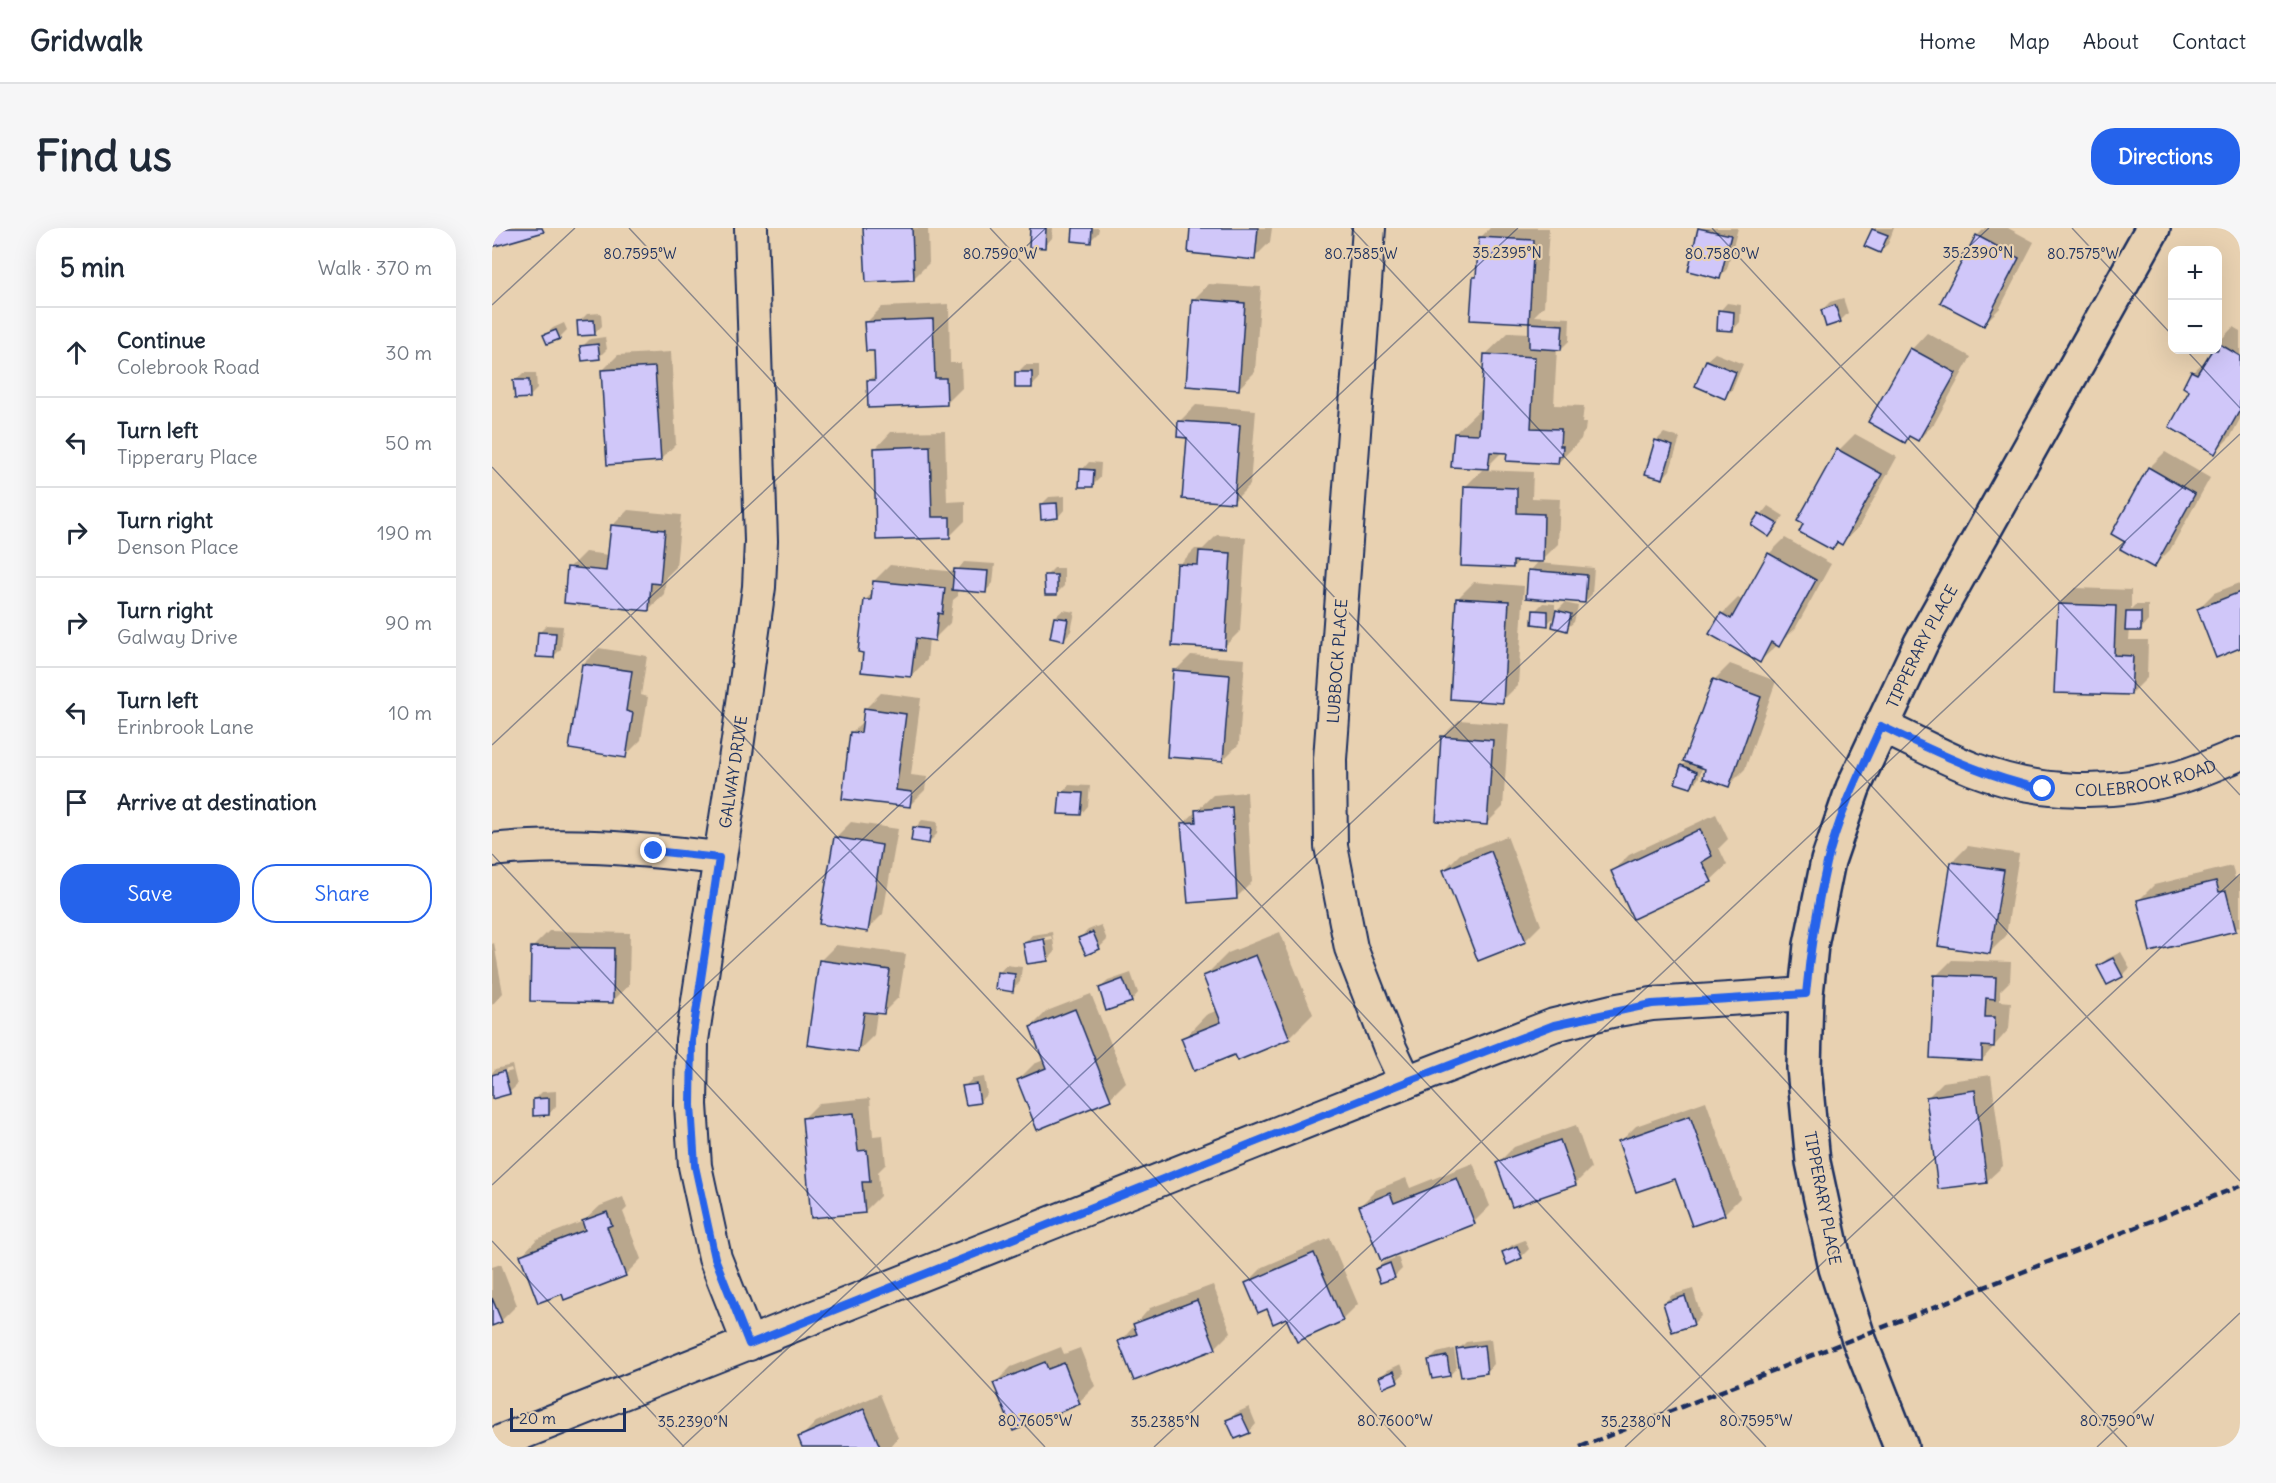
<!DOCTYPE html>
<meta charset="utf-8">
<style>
:root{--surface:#fff;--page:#f6f6f7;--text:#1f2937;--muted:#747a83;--line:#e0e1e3;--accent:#2563eb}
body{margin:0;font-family:Delius,sans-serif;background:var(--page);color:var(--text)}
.controls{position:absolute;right:18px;top:18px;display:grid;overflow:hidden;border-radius:12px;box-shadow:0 6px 24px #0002}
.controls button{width:54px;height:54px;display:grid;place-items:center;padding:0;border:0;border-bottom:2px solid var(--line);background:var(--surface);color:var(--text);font:30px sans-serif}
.scale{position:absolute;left:18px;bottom:15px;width:116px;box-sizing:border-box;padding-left:6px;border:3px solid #1b2f5e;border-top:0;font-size:16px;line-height:21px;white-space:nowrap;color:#1b2f5e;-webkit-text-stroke:4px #e8d1b1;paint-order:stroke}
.stop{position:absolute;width:18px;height:18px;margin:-14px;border:4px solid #2563eb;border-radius:50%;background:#fff}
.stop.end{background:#2563eb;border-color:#fff;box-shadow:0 2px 6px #0008}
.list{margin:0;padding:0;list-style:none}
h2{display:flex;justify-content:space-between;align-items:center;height:78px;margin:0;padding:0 24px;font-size:26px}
h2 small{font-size:20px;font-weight:400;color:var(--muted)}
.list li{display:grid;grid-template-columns:39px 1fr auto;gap:18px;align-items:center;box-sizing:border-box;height:90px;padding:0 24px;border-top:2px solid var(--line)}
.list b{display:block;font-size:22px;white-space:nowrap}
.list p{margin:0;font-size:20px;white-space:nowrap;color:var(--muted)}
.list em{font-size:20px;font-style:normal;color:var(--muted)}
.actions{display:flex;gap:12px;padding:18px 24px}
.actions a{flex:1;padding:14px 0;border:2px solid var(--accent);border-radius:24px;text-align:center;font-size:21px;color:var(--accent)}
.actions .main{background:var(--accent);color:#fff}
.icon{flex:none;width:33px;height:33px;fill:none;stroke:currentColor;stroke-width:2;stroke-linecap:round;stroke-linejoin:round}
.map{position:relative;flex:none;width:1748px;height:1219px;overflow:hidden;border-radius:24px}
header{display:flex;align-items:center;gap:36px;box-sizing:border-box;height:84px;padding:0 30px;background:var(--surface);border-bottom:2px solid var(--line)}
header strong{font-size:28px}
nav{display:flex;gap:33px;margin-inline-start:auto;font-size:21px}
.intro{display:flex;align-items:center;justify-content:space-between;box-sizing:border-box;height:144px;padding:0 36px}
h1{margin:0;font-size:42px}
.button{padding:15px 27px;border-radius:24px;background:var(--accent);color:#fff;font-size:21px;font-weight:700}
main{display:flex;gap:36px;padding:0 36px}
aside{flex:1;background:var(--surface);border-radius:24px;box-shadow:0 6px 24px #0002}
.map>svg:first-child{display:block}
</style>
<header>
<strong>Gridwalk</strong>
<nav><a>Home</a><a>Map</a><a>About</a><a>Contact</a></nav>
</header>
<div class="intro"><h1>Find us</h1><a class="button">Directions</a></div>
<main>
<aside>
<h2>5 min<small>Walk · 370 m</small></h2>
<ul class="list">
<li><svg class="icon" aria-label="ahead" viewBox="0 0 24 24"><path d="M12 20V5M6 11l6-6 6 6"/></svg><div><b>Continue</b><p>Colebrook Road</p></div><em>30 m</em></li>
<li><svg class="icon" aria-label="left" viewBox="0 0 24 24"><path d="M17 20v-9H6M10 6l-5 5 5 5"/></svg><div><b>Turn left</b><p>Tipperary Place</p></div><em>50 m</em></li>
<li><svg class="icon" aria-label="right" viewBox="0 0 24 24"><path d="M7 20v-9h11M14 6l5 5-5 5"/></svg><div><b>Turn right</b><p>Denson Place</p></div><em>190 m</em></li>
<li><svg class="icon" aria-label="right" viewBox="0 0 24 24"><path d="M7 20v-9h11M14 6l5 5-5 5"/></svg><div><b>Turn right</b><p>Galway Drive</p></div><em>90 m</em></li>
<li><svg class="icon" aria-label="left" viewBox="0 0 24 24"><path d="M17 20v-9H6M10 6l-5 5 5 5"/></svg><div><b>Turn left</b><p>Erinbrook Lane</p></div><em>10 m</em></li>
<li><svg class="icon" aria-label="arrive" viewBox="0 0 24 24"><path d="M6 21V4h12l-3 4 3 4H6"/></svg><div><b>Arrive at destination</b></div></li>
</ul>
<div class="actions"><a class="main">Save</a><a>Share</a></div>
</aside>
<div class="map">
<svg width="1748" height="1219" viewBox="0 0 1748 1219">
<rect width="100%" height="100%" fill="#e8d1b1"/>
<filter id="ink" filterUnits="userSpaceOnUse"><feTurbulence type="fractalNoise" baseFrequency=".0167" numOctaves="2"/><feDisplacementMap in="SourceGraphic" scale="12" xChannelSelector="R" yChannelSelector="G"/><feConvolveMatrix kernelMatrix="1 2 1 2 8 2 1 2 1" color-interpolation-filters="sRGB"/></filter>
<g filter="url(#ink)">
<!-- shadow -->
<g fill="#0003" fill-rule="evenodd">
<path d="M373 0H436L437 35 421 51Z"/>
<path d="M540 0H561L560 10 553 18Z"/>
<path d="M583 0H607L606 5 598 13Z"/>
<path d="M700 0H780L778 14 762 30Z"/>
<path d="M998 0H1057L1052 78 1042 88 1078 90 1077 113 1069 121 1065 120 1062 177 1092 178 1090 195H1094L1093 203 1090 207 1089 211 1066 235 1011 223 995 239 963 205 987 182H990L993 127 1017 104 1038 105V94L979 91 982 50 986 46 988 10Z"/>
<path d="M1208 0H1246L1235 41 1227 49 1198 42Z"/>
<path d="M1383 0H1402L1396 16 1388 23 1382 2Z"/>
<path d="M1493 0H1516L1542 14 1508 80 1492 96 1485 8Z"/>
<path d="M717 56 769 59 763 144 747 160 701 72Z"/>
<path d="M1351 70 1356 85 1348 93 1330 82 1338 74Z"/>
<path d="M1235 75 1249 77 1248 94 1241 102 1228 83Z"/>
<path d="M457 76 458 135H469L470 160 454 176 377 153 385 145 384 121 374 95 390 79Z"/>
<path d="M109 85 110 98 102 106 87 94 95 86Z"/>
<path d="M72 95 75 102 67 110 53 107 61 100Z"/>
<path d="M1741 99 1748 103V191L1739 208 1723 224 1699 163 1701 144 1717 129 1721 122H1726V115Z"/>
<path d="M1435 105 1479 129 1442 196 1426 212 1418 207 1413 213 1420 121Z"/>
<path d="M113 109 115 121 107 129 90 119 98 111Z"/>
<path d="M179 124 184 216 168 232 110 143 126 127Z"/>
<path d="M1223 125 1251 136 1240 162 1232 169 1205 158 1215 132Z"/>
<path d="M533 137H547V151L539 159 525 145Z"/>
<path d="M31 145H44L45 161 37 169 23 153Z"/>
<path d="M704 177 764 182 758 257 742 273 688 193Z"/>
<path d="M453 203 455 274 473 273V293L457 309 385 311 384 220 399 204Z"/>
<path d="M1172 205 1188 210 1178 242 1171 250 1164 213Z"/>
<path d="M1363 206 1405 229 1366 300 1350 315 1347 313 1340 320 1307 292 1347 222Z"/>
<path d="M1673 224 1718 250 1678 322 1662 338 1635 313 1657 240Z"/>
<path d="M597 234 609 235 608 250 600 258 590 242Z"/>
<path d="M990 242 1041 244 1040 270 1068 271 1066 316 1047 335 1102 340 1100 366 1093 374 1038 343 1048 332H1028L1021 339 974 258Z"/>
<path d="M573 268V281L566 289 549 277 557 269Z"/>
<path d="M1276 278 1292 288 1277 307 1261 297Z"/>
<path d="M136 282 189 287 184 339 174 349 172 366 156 382 77 340 93 324 117 327 120 298Z"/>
<path d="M725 307 754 309 748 403 732 419 687 337 703 321H711Z"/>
<path d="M1293 310 1339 336 1303 401 1268 433 1230 386 1246 370 1251 373 1277 326Z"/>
<path d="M472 334 503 336 501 355 494 363 466 361V368L461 372 458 395 442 411 437 410 435 432 419 448 373 372 381 365 382 353 398 337 464 344Z"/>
<path d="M562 340H572V358L564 366 554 348Z"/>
<path d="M982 354 1032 358 1026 457 1010 473 966 370Z"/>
<path d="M1748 355V418L1706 381 1722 365Z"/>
<path d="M1583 360 1639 362V381L1643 377H1656V393L1649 401H1638L1637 412H1656L1655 450 1639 466 1567 376Z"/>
<path d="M1051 375 1063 376V385L1073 375 1086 378 1082 394 1074 401 1064 387 1055 396 1043 383Z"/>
<path d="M571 382 583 384 579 403 572 411 563 389Z"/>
<path d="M55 397 71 398 69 421 62 428 47 405Z"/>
<path d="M107 420 155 428 149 467 156 469 149 512 133 528 91 436Z"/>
<path d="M699 427 753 431 747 516 731 532 683 443Z"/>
<path d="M1238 436 1284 453 1253 541 1237 557 1211 538 1206 551 1199 559 1190 538 1195 533 1222 452Z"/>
<path d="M389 465 429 470 419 547 435 549 433 562 417 578 351 570 360 504 372 492 373 481Z"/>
<path d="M967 492 1017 496 1011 579 995 595 951 508Z"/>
<path d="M577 557 598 558 596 578 589 586 570 565Z"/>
<path d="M755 564 760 654 744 670 691 596 721 567Z"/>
<path d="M1224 586 1236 611 1227 620 1235 637 1219 652 1121 643 1137 627Z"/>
<path d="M430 592 446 594 445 606 437 614 423 600Z"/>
<path d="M359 594 406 601 391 686 375 702 343 610Z"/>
<path d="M1015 608 1049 697 1033 713 952 642 968 626Z"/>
<path d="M1476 618 1527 626 1514 708 1498 724 1460 634Z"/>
<path d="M1740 638 1743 650 1748 648V697L1743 702 1646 673 1662 657Z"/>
<path d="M609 697 615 712 607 720 588 710 596 702Z"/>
<path d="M57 703 138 705 137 757 121 773 41 719Z"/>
<path d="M560 704 563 724 556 732 533 715 540 707ZM559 708 560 711 539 715V712Z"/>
<path d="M788 704 821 786 797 810 743 825 691 811 714 787 726 782 712 749 736 725Z"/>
<path d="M2 715 11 765 0 777V716Z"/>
<path d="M344 717 414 726 407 769 391 785 385 784 382 807 366 823 328 733Z"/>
<path d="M1629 724 1638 740 1630 748 1607 739 1615 731Z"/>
<path d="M1460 732 1519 734 1518 753 1508 763V773L1519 774 1517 801 1490 832 1444 748Z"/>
<path d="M514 737 530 739 528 754 520 762 507 745Z"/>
<path d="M639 745 646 765 639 773 608 760 616 753Z"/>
<path d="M599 766 634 854 618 870 526 852 542 836 552 832 539 799 555 783Z"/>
<path d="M20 837 25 857 17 865 0 864V845L3 841ZM19 840 20 843 3 848V845Z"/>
<path d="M1499 847 1511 938 1495 953 1435 870 1451 854Z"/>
<path d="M492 849 495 866 487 874 472 859 480 851Z"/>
<path d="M64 863V878L57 886 42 872 50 864Z"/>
<path d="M378 870 381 908 391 907 394 936 386 944 388 968 372 984 311 891 327 875Z"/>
<path d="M1214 873 1248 970 1232 986 1184 949 1128 914 1144 898Z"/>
<path d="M1084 897 1099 940 1083 956 1006 935 1022 919Z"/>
<path d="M981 935 998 978 982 994 868 978 884 962 914 950 918 960Z"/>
<path d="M131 969 135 980 131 984 149 1031 133 1047 30 1027 45 1011 92 993 108 978Z"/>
<path d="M838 1010 866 1076 850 1092 795 1088 776 1079 755 1055 771 1039Z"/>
<path d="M1033 1012 1037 1021 1029 1029 1012 1024 1020 1017Z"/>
<path d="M906 1029 910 1041 902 1049 884 1041 892 1034Z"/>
<path d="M9 1036 25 1077 9 1093 0 1097V1039Z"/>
<path d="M721 1057 739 1104 723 1120 628 1114 658 1080Z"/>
<path d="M1201 1061 1209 1088 1201 1096 1172 1075 1180 1067Z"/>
<path d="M999 1111 1002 1136 995 1144 966 1122 974 1114Z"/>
<path d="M569 1119 572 1126 588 1120 603 1158 587 1174 503 1155 519 1139Z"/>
<path d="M962 1121 965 1139 958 1147 938 1132 945 1125Z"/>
<path d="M909 1136 913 1145 905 1152 888 1149 896 1142Z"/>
<path d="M388 1166 406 1210 398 1219H311L308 1210 324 1194Z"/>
<path d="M757 1179 764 1196 757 1204 736 1193 744 1185Z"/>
</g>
<!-- building -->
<g fill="#d0c7f9" stroke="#1b2f5e" stroke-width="1.5">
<path d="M0 0H50L52 4 0 19Z"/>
<path d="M371 0H420L422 52 374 54Z"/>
<path d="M538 0H554L553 20 537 19Z"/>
<path d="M581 0H600L599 15 580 13Z"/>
<path d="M698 0H766L763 32 696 25Z"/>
<path d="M1206 0 1239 7 1228 51 1196 43Z"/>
<path d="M1380 1 1396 7 1388 25 1372 18Z"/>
<path d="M1484 7 1527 30 1492 98 1448 75Z"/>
<path d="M987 9 1042 12 1037 95 978 92 981 49H984Z"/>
<path d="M700 71 753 75 747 162 694 158Z"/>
<path d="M1343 77 1349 94 1334 99 1329 82Z"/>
<path d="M1226 82 1242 84 1241 103 1225 102Z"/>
<path d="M441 91 443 150H454L455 177 376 180 375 152H383L382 123H374L372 94Z"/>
<path d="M102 92 103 107 86 108 85 93Z"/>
<path d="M1037 95 1071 97 1069 122 1037 120Z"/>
<path d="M64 102 68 111 55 116 51 107Z"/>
<path d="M1726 115 1748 128V182L1723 226 1677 199 1697 163 1691 159 1699 143 1705 146 1720 122H1726Z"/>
<path d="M106 116 108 131 90 133 88 118Z"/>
<path d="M1418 120 1464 145 1426 213 1417 208 1413 215 1376 194Z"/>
<path d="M992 126 1043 129 1039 200 1069 201 1068 218H1071L1070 228H1067L1066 236 1014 233 1015 225 998 224 996 241 959 239 962 205 987 206Z"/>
<path d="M1214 132 1244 144 1233 171 1203 158Z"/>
<path d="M163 139 169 233 115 237 109 142Z"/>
<rect x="523" y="144" width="17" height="16"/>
<path d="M21 152H37L38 170 23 171Z"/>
<path d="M686 193 748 197 742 275 690 271 695 210 685 209Z"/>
<path d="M1163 212 1181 218 1171 251 1153 246Z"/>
<path d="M438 218 440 289H458V310L384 312 382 220Z"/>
<path d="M1345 221 1390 246 1350 317 1345 314 1340 322 1307 304 1311 296 1305 293Z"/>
<path d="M1656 239 1703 266 1662 340 1628 321 1633 314 1619 306Z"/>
<path d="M588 241 602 242 601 259H587Z"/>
<path d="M972 258 1025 260V285L1052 286 1051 334 1021 333V340L969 338Z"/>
<path d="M565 275 566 290 549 292 548 276Z"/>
<path d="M1267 285 1286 296 1277 309 1259 297Z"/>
<path d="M119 297 173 302 168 356 159 355 157 383 72 375 75 339 114 343Z"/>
<path d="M707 323 739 325 733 421 680 418 685 336 706 337Z"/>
<path d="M1276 325 1324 352 1287 419 1279 414 1268 435 1217 406 1229 385 1239 391Z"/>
<path d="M462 341 496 343 494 365 460 362Z"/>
<path d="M1036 342 1095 347 1093 375 1034 370Z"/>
<path d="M552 347H565V367H553Z"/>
<path d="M381 353 453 360 450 386 446 385 443 413 424 410 419 449 369 444 371 425 366 424 372 372H379Z"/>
<path d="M1748 364V420L1724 430 1705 381Z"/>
<path d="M964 370 1017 373 1011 475 958 471Z"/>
<path d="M1566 376 1624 378 1622 427 1641 428 1639 467 1562 465Z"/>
<path d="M1041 382 1056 383V398L1040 396Z"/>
<path d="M1064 382 1079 386 1075 403 1060 399Z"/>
<path d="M1634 384H1649V403H1633Z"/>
<path d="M562 389 576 391 572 413 558 410Z"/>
<path d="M46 404 64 405 62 430 44 429Z"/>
<path d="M90 436 140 443 134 483 141 485 134 530 77 521Z"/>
<path d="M681 442 738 447 731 533 675 529Z"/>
<path d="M1221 451 1269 469 1237 559 1211 550 1213 541 1191 533Z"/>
<path d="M372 480 414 486 404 562 420 564 418 579 350 571 358 504 369 505Z"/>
<path d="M949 508 1001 512 995 597 944 593Z"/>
<path d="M1189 537 1205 544 1199 560 1183 555Z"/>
<path d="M568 564 591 565 589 587 566 586Z"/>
<path d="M740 579 745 671 696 675 689 595 704 594 703 582Z"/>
<path d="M421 599 439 601 437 616 419 613Z"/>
<path d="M1208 601 1220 628 1210 634 1220 654 1141 691 1119 643Z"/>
<path d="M342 609 390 617 376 704 327 696Z"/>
<path d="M999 623 1034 714 986 733 951 642Z"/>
<path d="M1459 634 1512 642 1498 726 1446 718Z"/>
<path d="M1724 653 1727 664 1734 663 1744 703 1658 724 1645 672Z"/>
<path d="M601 704 608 721 594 727 586 710Z"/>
<path d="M552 711 556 733 535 736 531 715Z"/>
<path d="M39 719 122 720 121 775 38 773Z"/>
<path d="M764 727 798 811 745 833 742 827 702 843 689 810 729 794 711 748Z"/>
<path d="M1621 730 1631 749 1615 757 1605 738Z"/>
<path d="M327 732 398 742 392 786 372 784 366 824 315 817Z"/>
<path d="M505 744 523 746 521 764 503 761Z"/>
<path d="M1442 747 1504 749 1503 771 1494 770 1493 789H1503L1502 819 1490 818V833L1438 830Z"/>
<path d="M631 751 640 774 614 783 607 760Z"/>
<path d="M583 781 619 872 545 902 525 852 554 840 538 799Z"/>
<path d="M12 843 18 866 0 871V847Z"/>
<path d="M485 856 488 875 474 877 470 858Z"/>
<path d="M1483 862 1495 955 1446 961 1434 869Z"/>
<path d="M57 870V887L41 888V871Z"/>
<path d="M362 885 366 923 375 922 378 954H370L373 985 319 990 310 890Z"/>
<path d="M1198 888 1233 987 1200 998 1183 951 1144 964 1126 913Z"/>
<path d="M1068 912 1084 957 1020 979 1004 934Z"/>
<path d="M965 950 983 996 889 1033 867 978 898 965 902 975Z"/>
<path d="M115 984 120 997 115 999 134 1048 72 1072 70 1066 46 1075 28 1027 93 1002 90 993Z"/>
<path d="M1025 1018 1030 1030 1015 1037 1010 1024Z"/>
<path d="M822 1025 851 1093 805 1114 794 1090 781 1096 775 1081 766 1085 753 1055Z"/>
<path d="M898 1035 903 1050 888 1055 883 1041Z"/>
<path d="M1193 1068 1202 1097 1180 1104 1171 1075Z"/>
<path d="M0 1070 10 1094 0 1098Z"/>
<path d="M705 1072 724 1121 642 1153 626 1113 645 1106 641 1096Z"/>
<path d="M992 1117 995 1145 969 1149 964 1121Z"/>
<path d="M955 1128 958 1148 940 1151 936 1132Z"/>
<path d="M553 1134 556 1141 572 1135 588 1176 521 1203 501 1155Z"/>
<path d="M902 1143 906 1154 891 1160 887 1149Z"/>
<path d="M372 1181 388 1219H310L306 1209Z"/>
<path d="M749 1186 758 1205 743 1211 734 1192Z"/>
</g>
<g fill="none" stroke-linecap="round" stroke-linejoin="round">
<!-- street casing -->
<g stroke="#1b2f5e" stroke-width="36">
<g id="street">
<path d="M877 0 838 531 839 618 859 720 898 820 914 854"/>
<path id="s1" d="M1389 498C1420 512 1450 529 1481 541 1547 567 1620 568 1688 549 1708 543 1728 534 1748 526"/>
<path d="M0 622C76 613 152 622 227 630"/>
<path id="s2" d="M257 1116 223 1030 203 938 199 877 200 812 246 512 267 359 269 313 259 0"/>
<path d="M0 1217 914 854 1062 797 1120 783 1160 776 1314 766"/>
</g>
</g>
<!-- secondary casing -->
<g stroke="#1b2f5e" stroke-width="38">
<g id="secondary">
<path id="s3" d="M1409 1219 1366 1109 1344 1040 1321 934 1312 840 1314 766 1319 717 1336 633 1361 560 1429 415 1661 0"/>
</g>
</g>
<!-- street -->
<use href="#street" stroke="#e8d1b1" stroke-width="32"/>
<!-- secondary -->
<use href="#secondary" stroke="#e8d1b1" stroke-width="33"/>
<!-- rail -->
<path stroke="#1b2f5e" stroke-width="4.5" stroke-dasharray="9 4.5" stroke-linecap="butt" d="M1088 1219 1748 958"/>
</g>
</g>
<g fill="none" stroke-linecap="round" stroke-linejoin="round" filter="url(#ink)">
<!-- route -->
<path stroke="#2563eb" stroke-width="8" d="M162 623 227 630 200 812 199 877 203 938 223 1030 257 1116 914 854 1062 797 1160 776 1314 766C1318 722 1325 678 1335 635 1346 588 1369 542 1389 498 1444 524 1491 548 1551 561"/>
</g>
<!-- ticks -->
<path fill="none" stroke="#1b2f5e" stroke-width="1.5" stroke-opacity="0.45" d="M137 0 1274 1219M498 0 1635 1219M859 0 1748 953M1220 0 1748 567M1580 0 1680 107M0 77 83 0M1694 122 1748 180M0 239 914 1219M0 517 554 0M0 626 553 1219M0 957 1026 0M0 1013 192 1219M190 1219 1497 0M662 1219 1748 206M1133 1219 1748 646M1605 1219 1748 1085"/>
<g text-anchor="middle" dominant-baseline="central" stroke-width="4.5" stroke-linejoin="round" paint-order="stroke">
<!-- street labels -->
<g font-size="16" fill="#1b2f5e" stroke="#e8d1b1">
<text stroke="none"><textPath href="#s3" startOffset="837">TIPPERARY PLACE</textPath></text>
<text transform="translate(845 433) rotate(-86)">LUBBOCK PLACE</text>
<text stroke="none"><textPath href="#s2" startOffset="584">GALWAY DRIVE</textPath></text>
<text stroke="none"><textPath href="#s1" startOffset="278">COLEBROOK ROAD</textPath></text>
<text transform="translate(1331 970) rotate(79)">TIPPERARY PLACE</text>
</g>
</g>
<g font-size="15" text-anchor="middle" fill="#1b2f5e" stroke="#e8d1b1" stroke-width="4.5" stroke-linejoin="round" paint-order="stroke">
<text x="1015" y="30">35.2395°N</text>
<text x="1486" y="30">35.2390°N</text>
<text x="1591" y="31">80.7575°W</text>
<text x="148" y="31">80.7595°W</text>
<text x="869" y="31">80.7585°W</text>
<text x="508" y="31">80.7590°W</text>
<text x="1230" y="31">80.7580°W</text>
<text x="543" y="1198">80.7605°W</text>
<text x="903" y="1198">80.7600°W</text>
<text x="1264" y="1198">80.7595°W</text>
<text x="1625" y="1198">80.7590°W</text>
<text x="201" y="1199">35.2390°N</text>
<text x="673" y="1199">35.2385°N</text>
<text x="1144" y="1199">35.2380°N</text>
</g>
</svg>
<div class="controls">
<button>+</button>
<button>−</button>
</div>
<div class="scale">20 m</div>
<div class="stop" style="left:1551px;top:561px"></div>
<div class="stop end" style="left:162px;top:623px"></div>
</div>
</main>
